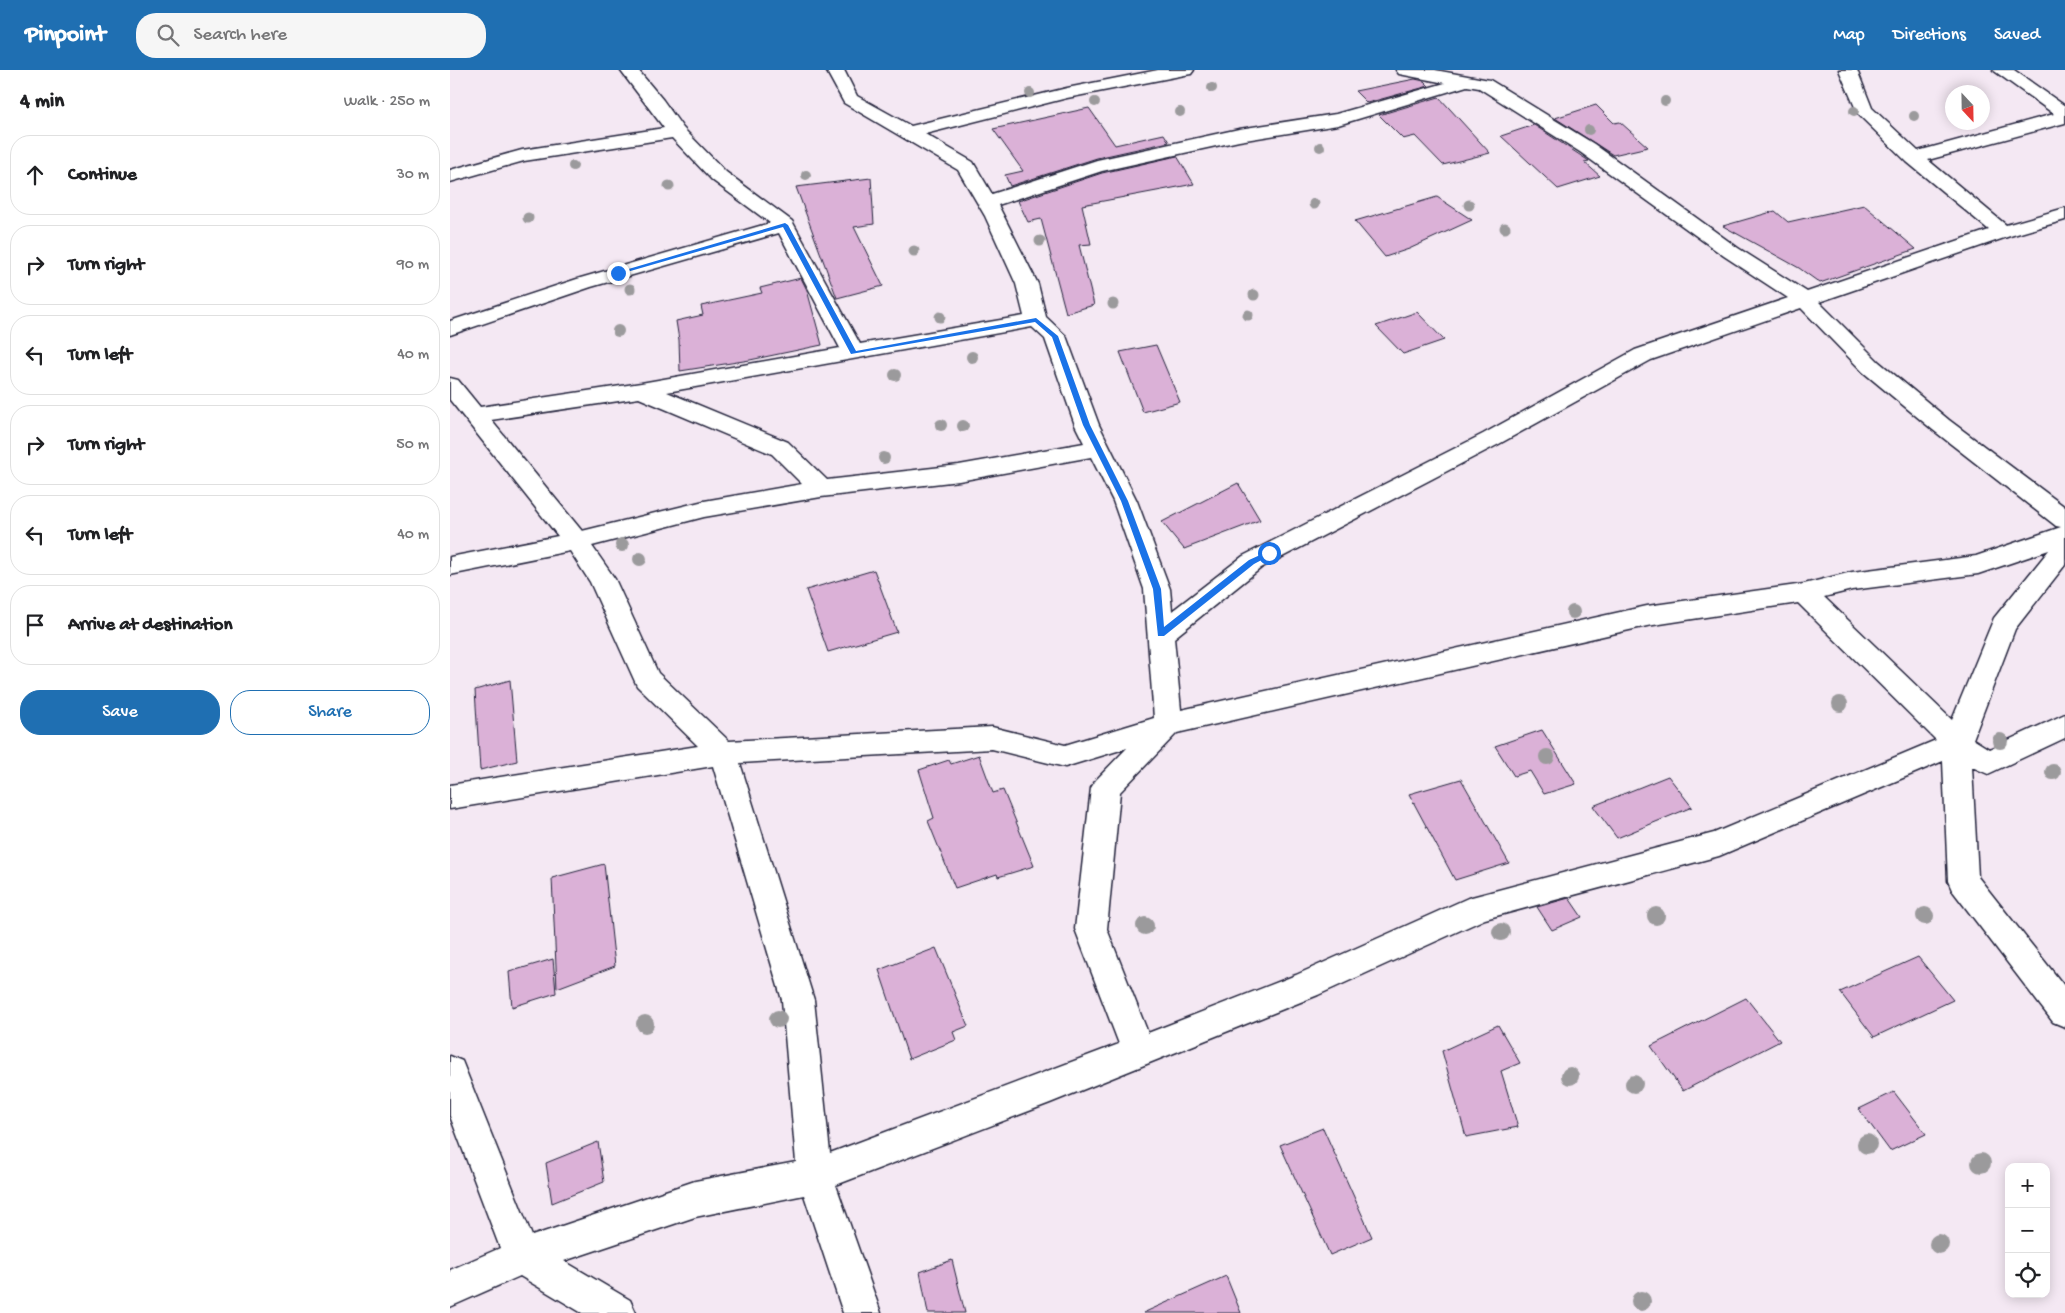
<!DOCTYPE html>
<meta charset="utf-8">
<style>
:root{--surface:#fff;--page:#f6f6f6;--text:#202124;--muted:#757577;--line:#e0e0e0;--accent:#1f6fb2}
body{margin:0;font-family:"Gochi Hand",sans-serif;background:var(--page);color:var(--text)}
.controls{position:absolute;right:15px;bottom:15px;display:grid;overflow:hidden;border-radius:10px;box-shadow:0 2px 12px #0003}
.controls button{width:45px;height:45px;display:grid;place-items:center;padding:0;border:0;border-bottom:1px solid var(--line);background:var(--surface);color:var(--text);font:25px sans-serif}
.compass{position:absolute;left:1495px;top:15px;width:45px;height:45px;border-radius:50%;background:var(--surface);box-shadow:0 2px 12px #0003;rotate:158deg}
.stop{position:absolute;width:15px;height:15px;margin:-11px;border:4px solid #1a73e8;border-radius:50%;background:#fff}
.stop.end{background:#1a73e8;border-color:#fff;box-shadow:0 1px 5px #0008}
.list{margin:0;padding:0;list-style:none}
h2{display:flex;justify-content:space-between;align-items:center;height:65px;margin:0;padding:0 20px;font-size:21px}
h2 small{font-size:16px;font-weight:400;color:var(--muted)}
.list li{display:grid;grid-template-columns:32px 1fr auto;gap:15px;align-items:center;box-sizing:border-box;height:80px;margin:0 10px 10px;padding:0 10px;border:1px solid var(--line);border-radius:20px}
.list b{display:block;font-size:19px;white-space:nowrap}
.list em{font-size:16px;font-style:normal;color:var(--muted)}
.actions{display:flex;gap:10px;padding:15px 20px}
.actions a{flex:1;padding:11px 0;border:1px solid var(--accent);border-radius:20px;text-align:center;font-size:18px;color:var(--accent)}
.actions .main{background:var(--accent);color:#fff}
.icon{flex:none;width:28px;height:28px;fill:none;stroke:currentColor;stroke-width:2;stroke-linecap:round;stroke-linejoin:round}
.map{position:relative;flex:none;width:1615px;height:1243px;overflow:hidden}
header{display:flex;align-items:center;gap:30px;box-sizing:border-box;height:70px;padding:0 25px;background:var(--accent);color:#fff}
header strong{font-size:24px}
nav{display:flex;gap:28px;margin-inline-start:auto;font-size:18px}
.search{width:350px;height:45px;background:var(--page);display:flex;align-items:center;gap:12px;box-sizing:border-box;padding:0 18px;border-radius:20px;color:var(--muted);font-size:19px}
main{display:flex}
aside{flex:1;background:var(--surface)}
.map>svg:first-child{display:block}
</style>
<header>
<strong>Pinpoint</strong>
<div class="search"><svg class="icon" aria-label="search" viewBox="0 0 24 24"><circle cx="10" cy="10" r="6"/><path d="M15 15l6 6"/></svg>Search here</div>
<nav><a>Map</a><a>Directions</a><a>Saved</a></nav>
</header>
<main>
<aside>
<h2>4 min<small>Walk · 250 m</small></h2>
<ul class="list">
<li><svg class="icon" aria-label="ahead" viewBox="0 0 24 24"><path d="M12 20V5M6 11l6-6 6 6"/></svg><div><b>Continue</b></div><em>30 m</em></li>
<li><svg class="icon" aria-label="right" viewBox="0 0 24 24"><path d="M7 20v-9h11M14 6l5 5-5 5"/></svg><div><b>Turn right</b></div><em>90 m</em></li>
<li><svg class="icon" aria-label="left" viewBox="0 0 24 24"><path d="M17 20v-9H6M10 6l-5 5 5 5"/></svg><div><b>Turn left</b></div><em>40 m</em></li>
<li><svg class="icon" aria-label="right" viewBox="0 0 24 24"><path d="M7 20v-9h11M14 6l5 5-5 5"/></svg><div><b>Turn right</b></div><em>50 m</em></li>
<li><svg class="icon" aria-label="left" viewBox="0 0 24 24"><path d="M17 20v-9H6M10 6l-5 5 5 5"/></svg><div><b>Turn left</b></div><em>40 m</em></li>
<li><svg class="icon" aria-label="arrive" viewBox="0 0 24 24"><path d="M6 21V4h12l-3 4 3 4H6"/></svg><div><b>Arrive at destination</b></div></li>
</ul>
<div class="actions"><a class="main">Save</a><a>Share</a></div>
</aside>
<div class="map">
<svg width="1615" height="1243" viewBox="0 0 1615 1243">
<rect width="100%" height="100%" fill="#f4e8f3"/>
<filter id="ink" filterUnits="userSpaceOnUse"><feTurbulence type="fractalNoise" baseFrequency=".02" numOctaves="2"/><feDisplacementMap in="SourceGraphic" scale="10" xChannelSelector="R" yChannelSelector="G"/><feConvolveMatrix kernelMatrix="1 2 1 2 8 2 1 2 1" color-interpolation-filters="sRGB"/></filter>
<g filter="url(#ink)">
<!-- building -->
<g fill="#dbb1d7" stroke="#22223b">
<path d="M965 9 974 11 979 16 917 33 905 21Z"/>
<path d="M989 27 1040 83 993 95 965 66 953 69 929 45Z"/>
<path d="M1146 35 1164 53 1170 52 1198 77 1163 85 1105 48Z"/>
<path d="M639 38 665 75 714 64 719 72 647 88 560 116 555 105 573 101 543 59Z"/>
<path d="M1084 55 1139 91 1134 92 1150 106 1108 119 1051 66Z"/>
<path d="M727 86 744 114 632 135 641 174 629 175 644 235 616 243 591 149 578 152 568 131 652 103Z"/>
<path d="M421 108 424 154 404 157 433 216 387 228 346 117Z"/>
<path d="M987 127 1022 150 959 179 935 187 905 151Z"/>
<path d="M1414 135 1466 179 1370 213 1349 198 1273 156 1325 141 1338 152Z"/>
<path d="M351 208 357 220 372 275 300 290 230 301 229 270 226 251 253 245 251 236 312 223 310 218Z"/>
<path d="M967 242 994 270 953 284 926 256Z"/>
<path d="M706 275 730 332 693 342 670 282Z"/>
<path d="M788 413 810 450 734 479 712 452Z"/>
<path d="M424 500 447 562 378 582 356 520Z"/>
<path d="M60 610 67 691 30 700 25 620Z"/>
<path d="M1092 660 1126 714 1094 724 1080 701 1064 706 1045 676Z"/>
<path d="M529 685 543 723 553 720 584 796 548 807 547 804 505 818 478 751 484 748 469 700 499 690 501 694Z"/>
<path d="M1218 706 1242 737 1167 768 1143 736Z"/>
<path d="M1011 709 1059 793 1005 810 959 724Z"/>
<path d="M154 794 165 896 107 918 102 808Z"/>
<path d="M1119 828 1132 847 1102 860 1087 837Z"/>
<path d="M486 878 518 956 503 962 506 970 459 989 429 900Z"/>
<path d="M1468 887 1503 930 1424 967 1390 922Z"/>
<path d="M103 889 106 923 62 937 59 902Z"/>
<path d="M1296 928 1330 971 1233 1021 1201 976Z"/>
<path d="M1048 955 1070 993 1051 1001 1068 1057 1016 1067 992 981Z"/>
<path d="M1444 1022 1476 1064 1440 1081 1409 1039Z"/>
<path d="M873 1058 922 1167 880 1185 830 1075Z"/>
<path d="M148 1072 154 1112 102 1133 96 1093Z"/>
<path d="M502 1190 515 1243H478L470 1202Z"/>
<path d="M776 1206 791 1243H693Z"/>
</g>
<g fill="none" stroke-linecap="round" stroke-linejoin="round">
<!-- street casing -->
<g stroke="#22223b" stroke-width="3">
<path id="street" d="M170 0H188L213 30 233 58 276 102 342 151 410 274 574 246 566 214 535 146 508 100 394 33 376 0H394L407 26 461 56 617 18 708 0H744L741 4 735 5 617 28 475 64 523 92 542 124 647 90 789 59 886 44 995 13 949 4 946 0H985L1034 9 1040 10 1144 74 1288 178 1357 222 1539 160 1457 92 1408 44 1389 0H1407L1422 38 1468 81 1604 44 1543 0H1564L1615 36V53L1478 90 1556 155 1615 138V150L1560 166 1369 232 1429 292 1499 350 1615 437V495L1565 559 1523 669 1539 679 1615 644V668L1538 704 1522 697 1528 807 1615 917V957L1603 952 1502 820 1498 811 1493 691 1269 786 1035 849 868 925 600 1033 386 1115 431 1243H393L354 1125 245 1147 114 1191 180 1230 186 1243H132L70 1206 0 1237V1200L50 1178 0 1046V986L12 991 82 1166 245 1111 346 1092 332 930 263 696 0 739V715L248 676 187 616 140 512 120 481 0 505V487L108 466 0 330V308L8 310 30 337 191 313 390 278 329 163 141 217 0 265V251L127 209 320 153 262 110 222 68 74 91 0 112V100L72 80 214 58ZM1017 16 1029 18 1130 82 1274 186 1338 228 1185 280 1033 364 793 486 722 541 720 519 687 431 649 355 616 266 596 247 588 214 548 135 652 101 789 71 888 55ZM1351 238 1413 302 1483 360 1606 456 1611 457 1526 486 1402 502 1354 514 1197 536 731 640 724 568 811 498 1049 374 1201 290ZM582 257 595 269 625 355 634 373 509 395 377 410 338 372 217 322ZM189 328 322 384 352 414 254 431 132 461 41 350ZM641 387 663 431 694 519 704 648 615 675 542 657 279 671 208 603 165 509 142 476 254 447 371 427 509 411ZM1599 480 1544 548 1502 650 1374 527 1402 520 1528 504ZM1348 533 1486 670 1264 763 1018 828 846 905 698 963 657 859 670 722 727 663 1197 556ZM677 678 646 710 641 718 625 859 669 974 380 1083 364 930 290 693 542 679 615 697Z"/>
</g>
<!-- street -->
<use href="#street" fill="#fff" fill-rule="evenodd"/>
</g>
<!-- trees -->
<g fill="#9b9a9c">
<circle cx="762" cy="18" r="5"/>
<circle cx="580" cy="23" r="5"/>
<circle cx="1215" cy="31" r="5"/>
<circle cx="645" cy="32" r="5"/>
<circle cx="1404" cy="41" r="5"/>
<circle cx="730" cy="42" r="5"/>
<circle cx="1464" cy="46" r="5"/>
<circle cx="1139" cy="60" r="5"/>
<circle cx="870" cy="77" r="5"/>
<circle cx="123" cy="96" r="5"/>
<circle cx="356" cy="105" r="5"/>
<circle cx="219" cy="116" r="5.5"/>
<circle cx="864" cy="134" r="5.5"/>
<circle cx="1019" cy="135" r="5.5"/>
<circle cx="78" cy="148" r="5.5"/>
<circle cx="1055" cy="158" r="5.5"/>
<circle cx="590" cy="171" r="5.5"/>
<circle cx="464" cy="181" r="5.5"/>
<circle cx="180" cy="219" r="5.5"/>
<circle cx="804" cy="225" r="5.5"/>
<circle cx="663" cy="234" r="5.5"/>
<circle cx="798" cy="245" r="5.5"/>
<circle cx="490" cy="247" r="5.5"/>
<circle cx="168" cy="261" r="6"/>
<circle cx="522" cy="287" r="6"/>
<circle cx="445" cy="305" r="6"/>
<circle cx="491" cy="355" r="6"/>
<circle cx="513" cy="356" r="6"/>
<circle cx="434" cy="388" r="6"/>
<circle cx="172" cy="475" r="7"/>
<circle cx="190" cy="489" r="7"/>
<circle cx="1123" cy="542" r="7"/>
<circle cx="1390" cy="634" r="8"/>
<circle cx="1550" cy="671" r="8"/>
<circle cx="1097" cy="687" r="8"/>
<circle cx="1603" cy="702" r="8"/>
<circle cx="1206" cy="846" r="9"/>
<circle cx="1475" cy="846" r="9"/>
<circle cx="695" cy="856" r="9"/>
<circle cx="1051" cy="862" r="9"/>
<circle cx="328" cy="949" r="9"/>
<circle cx="195" cy="954" r="9"/>
<circle cx="1120" cy="1006" r="9"/>
<circle cx="1184" cy="1014" r="9"/>
<circle cx="1417" cy="1074" r="10"/>
<circle cx="1531" cy="1093" r="10"/>
<circle cx="1489" cy="1174" r="10"/>
<circle cx="1191" cy="1231" r="10"/>
</g>
</g>
<!-- route -->
<path fill="#1a73e8" d="M335 153 338 155 406 281 586 248 608 266 640 355 678 431 711 519 714 557 799 490 819 481 822 483 821 485 804 494 714 566H708L703 519 671 431 633 355 602 267 585 252 401 284 333 157 170 204 165 203Z"/>
</svg>
<div class="controls">
<button>+</button>
<button>−</button>
<button><svg class="icon" aria-label="locate" viewBox="0 0 24 24"><circle cx="12" cy="12" r="6"/><path d="M12 2v4M12 18v4M2 12h4M18 12h4"/></svg></button>
</div>
<svg class="compass" viewBox="-18 -18 36 36"><path d="M0-13l5 13h-10z" fill="#e53935"/><path d="M0 13l5-13h-10z" fill="#757577"/></svg>
<div class="stop" style="left:819px;top:483px"></div>
<div class="stop end" style="left:168px;top:203px"></div>
</div>
</main>
